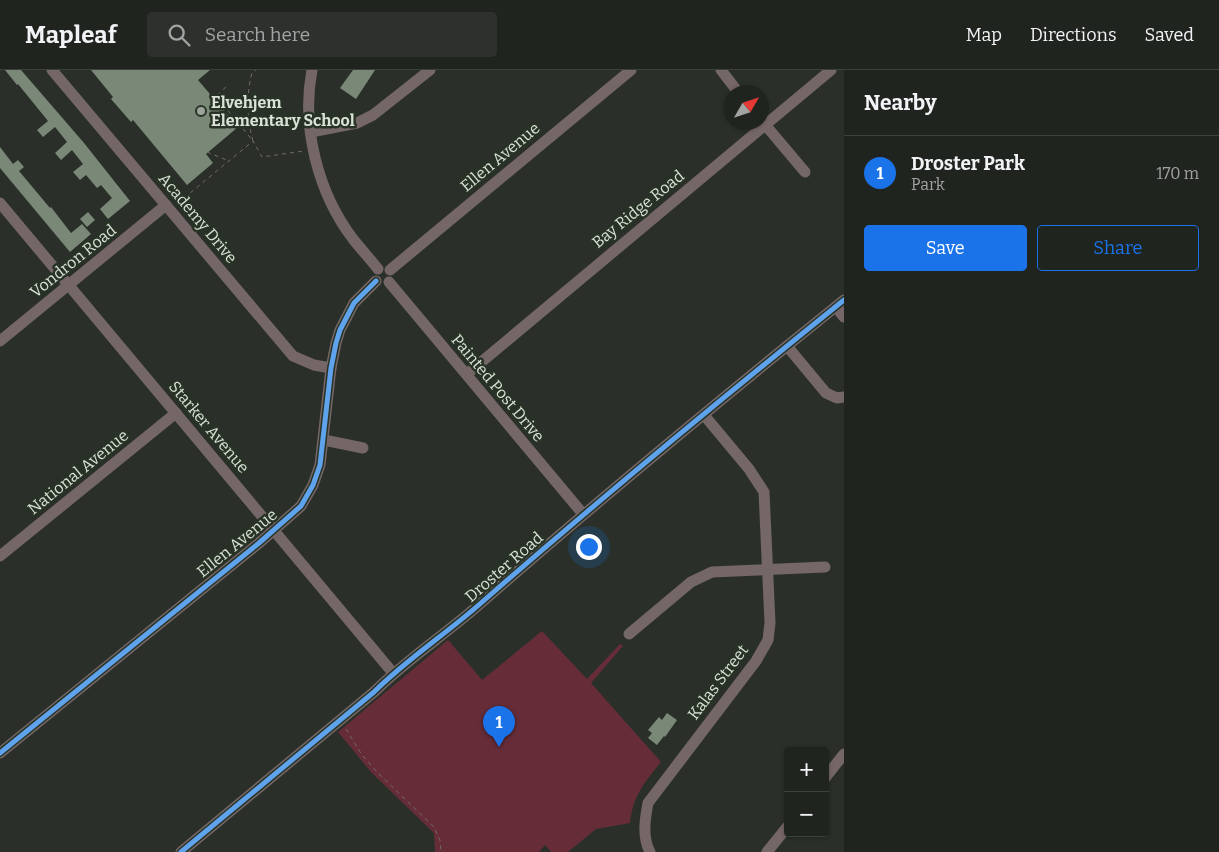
<!DOCTYPE html>
<meta charset="utf-8">
<style>
:root{--surface:#20241f;--page:#2d302c;--text:#f1f3f6;--muted:#a2a4a4;--line:#3d413d;--accent:#1a73e8}
body{margin:0;font-family:Bitter,serif;background:var(--page);color:var(--text)}
.controls{position:absolute;right:15px;bottom:15px;display:grid;overflow:hidden;border-radius:5px;box-shadow:0 1px 4px #0004}
.controls button{width:45px;height:45px;display:grid;place-items:center;padding:0;border:0;border-bottom:1px solid var(--line);background:var(--surface);color:var(--text);font:25px sans-serif}
.compass{position:absolute;left:724px;top:15px;width:45px;height:45px;border-radius:50%;background:var(--surface);box-shadow:0 1px 4px #0004;rotate:51deg}
.you{position:absolute;left:588px;top:476px;width:18px;height:18px;margin:-12px;border:4px solid #fff;border-radius:50%;background:#1a73e8;box-shadow:0 0 0 8px #1a73e833}
.badge{display:grid;place-items:center;width:32px;height:32px;border-radius:50%;background:var(--accent);color:#fff;font-size:16px;font-weight:700}
.pin{position:absolute;translate:-50% -41px;filter:drop-shadow(0 1px 2px #0008)}
.pin::after{content:'';position:absolute;top:26px;width:18px;height:15px;background:inherit;clip-path:polygon(0 0,100% 0,50% 100%)}
.list{margin:0;padding:0;list-style:none}
h2{display:flex;justify-content:space-between;align-items:center;height:65px;margin:0;padding:0 20px;font-size:21px}
h2 small{font-size:16px;font-weight:400;color:var(--muted)}
.list li{display:grid;grid-template-columns:32px 1fr auto;gap:15px;align-items:center;box-sizing:border-box;height:75px;padding:0 20px;border-top:1px solid var(--line)}
.list b{display:block;font-size:19px;white-space:nowrap}
.list p{margin:0;font-size:16px;white-space:nowrap;color:var(--muted)}
.list em{font-size:16px;font-style:normal;color:var(--muted)}
.actions{display:flex;gap:10px;padding:15px 20px}
.actions a{flex:1;padding:11px 0;border:1px solid var(--accent);border-radius:5px;text-align:center;font-size:18px;color:var(--accent)}
.actions .main{background:var(--accent);color:#fff}
.icon{flex:none;width:28px;height:28px;fill:none;stroke:currentColor;stroke-width:2;stroke-linecap:round;stroke-linejoin:round}
.map{position:relative;flex:none;width:844px;height:782px;overflow:hidden}
header{display:flex;align-items:center;gap:30px;box-sizing:border-box;height:70px;padding:0 25px;background:var(--surface);border-bottom:1px solid var(--line)}
header strong{font-size:24px}
nav{display:flex;gap:28px;margin-inline-start:auto;font-size:18px}
.search{width:350px;height:45px;background:var(--page);display:flex;align-items:center;gap:12px;box-sizing:border-box;padding:0 18px;border-radius:5px;color:var(--muted);font-size:19px}
main{display:flex}
aside{flex:1;background:var(--surface)}
.map>svg:first-child{display:block}
</style>
<header>
<strong>Mapleaf</strong>
<div class="search"><svg class="icon" aria-label="search" viewBox="0 0 24 24"><circle cx="10" cy="10" r="6"/><path d="M15 15l6 6"/></svg>Search here</div>
<nav><a>Map</a><a>Directions</a><a>Saved</a></nav>
</header>
<main>
<div class="map">
<svg width="844" height="782" viewBox="0 0 844 782">
<rect width="100%" height="100%" fill="#2a3029"/>
<!-- green -->
<path fill="#662d39" d="M542 561 587 609 620 574 623 576 591 613 661 692C644 713 633 726 630 753L596 759 568 782H551L545 775 539 782H435L434 763 372 703 338 662 448 570 482 610Z"/>
<!-- building -->
<g fill="#7a8977">
<path d="M5 0H21L84 73 130 131 108 149 100 139 112 128 101 115 97 118 86 105 80 110 73 102 83 94 72 80 61 90 55 83 67 72 55 57 43 67 37 60 48 51 18 14 17 15Z"/>
<path d="M91 0H210L198 10 238 57 206 84 213 93 187 115 133 50 131 52 111 29 113 27Z"/>
<path d="M353 0H375L356 29 340 18Z"/>
<path d="M0 77 13 94 18 90 24 97 19 101 50 138 51 137 71 163 82 154 91 164 70 182 0 98Z"/>
<path d="M88 142 95 150 87 157 80 149Z"/>
<path d="M667 643 677 650 665 667 664 666 657 675 648 668 652 663 648 660 659 647 662 650Z"/>
</g>
<g fill="none" stroke-linecap="round" stroke-linejoin="round">
<!-- path -->
<g stroke="#726a69" stroke-width="1" stroke-dasharray="4 4" stroke-linecap="butt">
<path d="M226 17 216 26 253 71C247 50 246 24 252 3L256 0"/>
<path d="M207 82 229 91"/>
<path d="M178 133 253 71 262 87 304 81"/>
<path d="M346 659 362 685 377 702 434 757 440 770 441 782"/>
</g>
<!-- minor -->
<g stroke="#756667" stroke-width="11">
<path d="M52 0 293 286 314 295 331 298"/>
<path d="M312 0C301 57 318 123 353 169 361 179 370 189 378 199"/>
<path d="M721 0 738 22"/>
<path d="M762 51 805 102"/>
<path d="M311 62 357 53 373 45 430 0"/>
<path d="M0 133 393 603"/>
<path d="M390 200 631 0"/>
<path d="M389 212 583 444"/>
<path d="M836 237 844 247"/>
<path d="M0 271 166 135"/>
<path d="M787 276 826 323 837 328 844 327"/>
<path d="M467 304 831 0"/>
<path d="M324 370 363 378"/>
<path d="M0 486 176 343"/>
<path d="M629 564 691 512 712 502 825 497"/>
<path d="M0 683 259 473 301 436 313 415 320 395 331 298 336 273 340 260 354 233 376 211"/>
<path d="M825 708 844 684"/>
<path d="M181 782 374 622C407 589 446 564 481 533 600 429 721 329 844 230"/>
<path d="M650 782C642 767 645 749 648 733L756 591 768 570 770 553 764 422 749 399 704 345"/>
<path d="M767 782 788 756"/>
</g>
<!-- cycleway casing -->
<g stroke="#283326" stroke-width="8">
<g id="cycleway">
<path d="M0 683 259 473 301 436 313 415 320 395 331 298 336 273 340 260 354 233 376 211"/>
<path d="M181 782 374 622C407 589 446 564 481 533 600 429 721 329 844 230"/>
</g>
</g>
<!-- cycleway -->
<use href="#cycleway" stroke="#60a3ed" stroke-width="5"/>
</g>
<!-- markers -->
<circle fill="#9da49b" stroke="#283326" stroke-width="2" cx="201" cy="41" r="5"/>
<g text-anchor="middle" dominant-baseline="central" stroke-width="5" stroke-linejoin="round" paint-order="stroke">
<!-- poi labels -->
<g font-size="16" font-weight="bold" fill="#dbe2d9" stroke="#283326" text-anchor="start">
<text x="211" y="32">Elvehjem<tspan x="211" dy="18">Elementary School</tspan></text>
</g>
<!-- street labels -->
<g font-size="16" fill="#dbe2d9" stroke="#283326">
<text transform="translate(500 87) rotate(-40)">Ellen Avenue</text>
<text transform="translate(638 139) rotate(-39)">Bay Ridge Road</text>
<text transform="translate(198 148) rotate(50)">Academy Drive</text>
<text transform="translate(73 191) rotate(-39)">Vondron Road</text>
<text transform="translate(498 318) rotate(50)">Painted Post Drive</text>
<text transform="translate(209 357) rotate(50)">Starker Avenue</text>
<text transform="translate(78 402) rotate(-39)">National Avenue</text>
<text transform="translate(237 473) rotate(-39)">Ellen Avenue</text>
<text transform="translate(504 497) rotate(-41)">Droster Road</text>
<text transform="translate(718 612) rotate(-53)">Kalas Street</text>
</g>
</g>
</svg>
<div class="controls">
<button>+</button>
<button>−</button>
</div>
<svg class="compass" viewBox="-18 -18 36 36"><path d="M0-13l5 13h-10z" fill="#e53935"/><path d="M0 13l5-13h-10z" fill="#a2a4a4"/></svg>
<div class="you"></div>
<div class="pin badge" style="left:499px;top:677px">1</div>
</div>
<aside>
<h2>Nearby<small></small></h2>
<ul class="list">
<li><span class="badge">1</span><div><b>Droster Park</b><p>Park</p></div><em>170 m</em></li>
</ul>
<div class="actions"><a class="main">Save</a><a>Share</a></div>
</aside>
</main>
